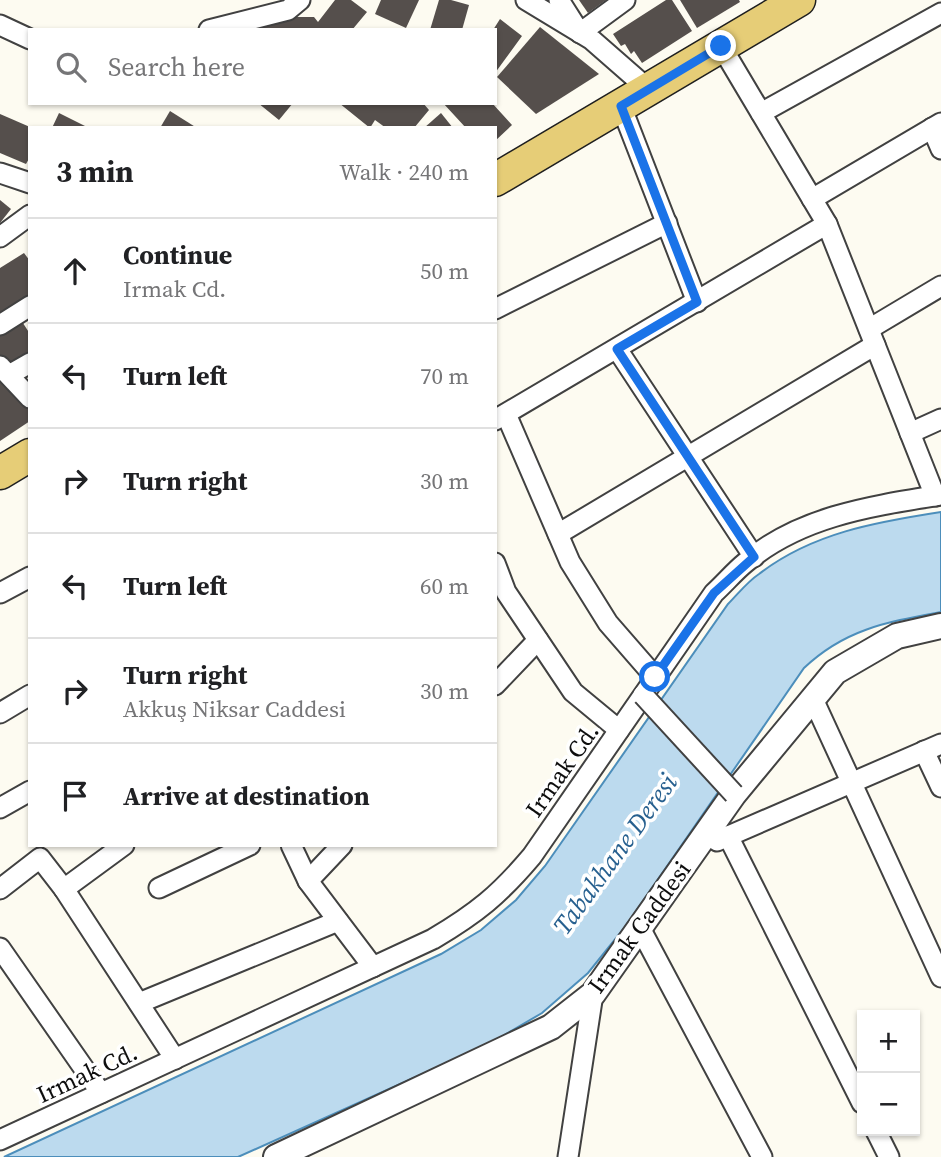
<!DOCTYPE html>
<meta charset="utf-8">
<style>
:root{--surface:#fff;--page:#f2f2f2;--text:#202124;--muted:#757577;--line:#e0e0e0}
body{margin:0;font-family:"Source Serif 4",serif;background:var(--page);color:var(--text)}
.controls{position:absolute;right:21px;bottom:21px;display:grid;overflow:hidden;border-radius:0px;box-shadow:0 2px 5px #0004}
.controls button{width:63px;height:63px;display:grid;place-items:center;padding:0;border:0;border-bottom:2px solid var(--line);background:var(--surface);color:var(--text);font:35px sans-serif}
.stop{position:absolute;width:21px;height:21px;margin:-16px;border:5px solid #1a73e8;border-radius:50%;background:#fff}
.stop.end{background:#1a73e8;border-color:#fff;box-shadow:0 2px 7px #0008}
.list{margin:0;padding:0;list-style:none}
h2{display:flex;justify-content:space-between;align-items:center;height:91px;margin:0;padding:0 28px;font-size:30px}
h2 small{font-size:23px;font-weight:400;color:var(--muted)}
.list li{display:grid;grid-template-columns:46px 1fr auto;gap:21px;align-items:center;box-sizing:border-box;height:105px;padding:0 28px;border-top:2px solid var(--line)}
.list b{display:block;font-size:26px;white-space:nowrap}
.list p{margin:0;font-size:23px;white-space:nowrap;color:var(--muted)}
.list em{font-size:23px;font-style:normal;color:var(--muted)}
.icon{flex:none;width:38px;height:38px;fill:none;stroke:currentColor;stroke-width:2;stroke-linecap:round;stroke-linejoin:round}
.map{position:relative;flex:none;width:941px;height:1157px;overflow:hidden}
.search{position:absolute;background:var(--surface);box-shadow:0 2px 5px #0004;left:28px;top:28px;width:469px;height:77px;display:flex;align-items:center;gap:18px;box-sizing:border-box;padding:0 24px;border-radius:0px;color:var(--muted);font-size:26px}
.panel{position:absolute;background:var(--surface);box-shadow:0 2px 5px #0004;left:28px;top:126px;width:469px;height:721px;border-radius:0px}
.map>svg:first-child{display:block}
</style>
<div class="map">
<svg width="941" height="1157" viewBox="0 0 941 1157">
<rect width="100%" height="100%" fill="#fdfbf1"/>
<!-- water -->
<path fill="#bcdaee" stroke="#4c8ebb" stroke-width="2" d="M941 512V612C887 622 845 629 804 668L625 927 588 973 542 1013 489 1044 238 1157H4L441 954 481 930 516 900 545 866 728 604C738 594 747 582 759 574 812 533 876 522 941 512Z"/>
<!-- building -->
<g fill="#554f4c">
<path d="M335 0H351L367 12 352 30H255L265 17H314L318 22Z"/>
<path d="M381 0H419L406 28 375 14Z"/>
<path d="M439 0H451L469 5 462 30H430Z"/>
<path d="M579 0H606L588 13Z"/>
<path d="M666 0H672L692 31 642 63 634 51 631 54 625 44 621 46 613 34Z"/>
<path d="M680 0H739L740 2 697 28Z"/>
<path d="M500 19 522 36 495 73V30H493Z"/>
<path d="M540 27 599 74 536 114 497 77Z"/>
<path d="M258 103H293L279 120Z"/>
<path d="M339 103H423L429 110 414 128H386L375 120 370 128Z"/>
<path d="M443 103H492L512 125 495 141V128H466Z"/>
<path d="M170 111 197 128H160Z"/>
<path d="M59 113 89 128H52Z"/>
<path d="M441 113 453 128H424Z"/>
<path d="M0 114 30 127V157L26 164 0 153Z"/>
<path d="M0 200 11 209 0 223Z"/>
<path d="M24 253 30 261V297L0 316V268Z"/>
<path d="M21 320 30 334V356L9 369 0 355V333Z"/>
<path d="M0 371 30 404V421L0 441Z"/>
</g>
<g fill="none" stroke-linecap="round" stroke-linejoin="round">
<!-- minor casing -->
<g stroke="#414141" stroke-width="23">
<g id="minor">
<path d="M526 0 592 40 648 89"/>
<path d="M559 0 580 33 625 0"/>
<path d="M0 25 30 39"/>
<path d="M209 30 288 10 300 0"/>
<path d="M721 46 827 224 935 496"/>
<path d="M621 106 697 302"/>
<path d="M761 113 941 13"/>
<path d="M932 128 941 149"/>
<path d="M0 173 30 183"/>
<path d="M812 199 941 123"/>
<path d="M0 237 30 215"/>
<path d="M495 309 667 223"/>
<path d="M0 325 30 306"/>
<path d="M869 329 941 286"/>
<path d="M617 349 754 557"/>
<path d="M0 366 30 398"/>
<path d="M9 375 30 363"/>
<path d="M506 414 570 562 608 623 655 677"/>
<path d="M495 420 827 224"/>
<path d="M910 433 941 419"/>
<path d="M558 534 875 345"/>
<path d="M495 563 506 592 573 692 619 730"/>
<path d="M0 593 30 577"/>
<path d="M495 685 538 640"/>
<path d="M813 699 941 977"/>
<path d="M0 713 30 695"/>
<path d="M924 751 941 787"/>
<path d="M0 808 30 791"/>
<path d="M728 836 862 1103"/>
<path d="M717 841 941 744"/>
<path d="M291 845 308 881 373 967"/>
<path d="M308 881 342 845"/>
<path d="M159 888 250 845"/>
<path d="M0 889 40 858 64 889 124 845"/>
<path d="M64 889 175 1059"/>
<path d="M640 928 762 1157"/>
<path d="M0 948 101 1093"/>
<path d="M139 1003 338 921"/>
<path d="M876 1131 889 1157"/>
<path d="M0 1140 433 939C477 913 499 895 532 856L714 593C725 583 734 572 745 563 800 516 872 506 941 495"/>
<path d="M568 1157 593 994"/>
</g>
</g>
<!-- tertiary casing -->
<g stroke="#414141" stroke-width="28">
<path id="tertiary" d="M276 1157 551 1027 593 994 734 794 835 672 897 636 941 626"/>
</g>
<!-- primary casing -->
<g stroke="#1f1f1f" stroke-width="35">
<g id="primary">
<path d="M495 180 799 0"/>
<path d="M0 473 30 455"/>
</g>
</g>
<!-- minor -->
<use href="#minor" stroke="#fff" stroke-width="19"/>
<!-- tertiary -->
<use href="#tertiary" stroke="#fff" stroke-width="24"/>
<!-- primary -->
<use href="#primary" stroke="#e6cd77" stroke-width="32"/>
<!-- minor-bridge casing -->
<g stroke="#414141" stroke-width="23" stroke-linecap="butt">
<path id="minor-bridge" d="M643 695 734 794"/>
</g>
<!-- minor-bridge -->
<use href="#minor-bridge" stroke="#fff" stroke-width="19"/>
</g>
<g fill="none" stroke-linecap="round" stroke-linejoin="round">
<!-- route -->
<path stroke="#1a73e8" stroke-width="9" d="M655 677 714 593 754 557 617 349 697 302 621 106 721 46"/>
</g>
<g text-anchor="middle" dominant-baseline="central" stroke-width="7" stroke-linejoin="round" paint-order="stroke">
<!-- street labels -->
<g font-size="24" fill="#0e0e0e" stroke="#fff">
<text transform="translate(562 770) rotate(-55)">Irmak Cd.</text>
<text transform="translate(639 927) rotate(-54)">Irmak Caddesi</text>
<text transform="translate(87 1073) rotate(-25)">Irmak Cd.</text>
</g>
<!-- water labels -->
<g font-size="26" font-style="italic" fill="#27608f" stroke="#fff">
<text transform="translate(615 854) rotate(-54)">Tabakhane Deresi</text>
</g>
</g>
</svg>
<div class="controls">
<button>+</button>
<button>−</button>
</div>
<div class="stop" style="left:655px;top:677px"></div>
<div class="stop end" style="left:721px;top:46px"></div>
<div class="search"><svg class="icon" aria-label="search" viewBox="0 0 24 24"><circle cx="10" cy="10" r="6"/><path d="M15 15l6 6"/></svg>Search here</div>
<section class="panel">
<h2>3 min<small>Walk · 240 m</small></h2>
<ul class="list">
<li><svg class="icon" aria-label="ahead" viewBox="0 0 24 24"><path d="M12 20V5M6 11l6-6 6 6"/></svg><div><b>Continue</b><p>Irmak Cd.</p></div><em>50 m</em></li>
<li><svg class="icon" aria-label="left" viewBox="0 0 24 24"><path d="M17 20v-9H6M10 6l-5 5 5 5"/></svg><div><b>Turn left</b></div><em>70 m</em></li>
<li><svg class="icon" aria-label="right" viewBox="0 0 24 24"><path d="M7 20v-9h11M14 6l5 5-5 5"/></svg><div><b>Turn right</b></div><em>30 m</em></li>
<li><svg class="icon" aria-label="left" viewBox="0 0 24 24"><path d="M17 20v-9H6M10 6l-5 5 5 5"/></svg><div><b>Turn left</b></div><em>60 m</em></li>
<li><svg class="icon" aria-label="right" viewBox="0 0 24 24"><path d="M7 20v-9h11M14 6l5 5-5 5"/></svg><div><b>Turn right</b><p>Akkuş Niksar Caddesi</p></div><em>30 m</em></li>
<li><svg class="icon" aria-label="arrive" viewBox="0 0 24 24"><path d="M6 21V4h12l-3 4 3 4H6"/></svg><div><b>Arrive at destination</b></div></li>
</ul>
</section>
</div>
